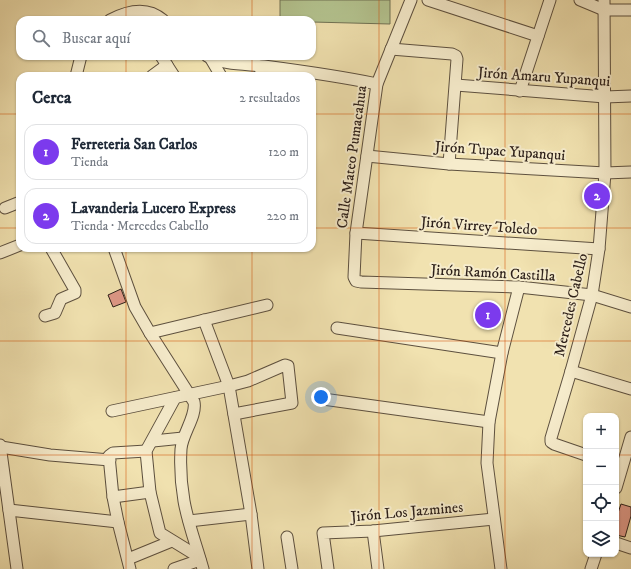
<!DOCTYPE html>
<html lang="es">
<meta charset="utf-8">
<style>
:root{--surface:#fff;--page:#f6f6f7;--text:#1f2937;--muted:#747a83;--line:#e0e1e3;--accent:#7c3aed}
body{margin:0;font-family:"IM FELL DW Pica",serif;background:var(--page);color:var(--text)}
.controls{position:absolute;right:12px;bottom:12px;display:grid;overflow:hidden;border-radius:8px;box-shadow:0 1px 3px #0004}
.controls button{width:36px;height:36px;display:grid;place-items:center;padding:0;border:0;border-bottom:1px solid var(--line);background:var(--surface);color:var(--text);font:20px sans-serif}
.you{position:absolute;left:321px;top:397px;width:14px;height:14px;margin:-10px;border:3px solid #fff;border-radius:50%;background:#1a73e8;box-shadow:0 0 0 6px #1a73e833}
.badge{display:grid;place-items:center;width:26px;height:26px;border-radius:50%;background:var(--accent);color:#fff;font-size:13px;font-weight:700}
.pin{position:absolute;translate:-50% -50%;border:2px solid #fff;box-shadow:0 1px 4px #0006}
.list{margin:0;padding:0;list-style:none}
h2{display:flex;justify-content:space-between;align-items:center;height:52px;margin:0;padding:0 16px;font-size:17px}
h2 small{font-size:13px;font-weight:400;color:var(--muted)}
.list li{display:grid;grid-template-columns:26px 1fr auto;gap:12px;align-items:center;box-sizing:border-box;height:56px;margin:0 8px 8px;padding:0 8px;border:1px solid var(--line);border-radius:12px}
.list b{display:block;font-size:15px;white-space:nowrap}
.list p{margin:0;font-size:13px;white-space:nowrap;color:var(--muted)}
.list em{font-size:13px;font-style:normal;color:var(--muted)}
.icon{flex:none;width:22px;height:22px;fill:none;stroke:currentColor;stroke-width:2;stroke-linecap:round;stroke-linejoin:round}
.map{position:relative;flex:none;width:631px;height:569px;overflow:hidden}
.search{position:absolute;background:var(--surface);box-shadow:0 1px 3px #0004;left:16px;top:16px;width:300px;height:44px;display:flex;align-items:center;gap:10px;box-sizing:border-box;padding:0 14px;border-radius:12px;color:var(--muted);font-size:15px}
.panel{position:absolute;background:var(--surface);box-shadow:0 1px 3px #0004;left:16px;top:72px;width:300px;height:180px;border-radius:12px}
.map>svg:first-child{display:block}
</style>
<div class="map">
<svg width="631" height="569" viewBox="0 0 631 569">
<rect width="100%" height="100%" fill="#f1e2b0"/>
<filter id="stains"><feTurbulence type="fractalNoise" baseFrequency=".005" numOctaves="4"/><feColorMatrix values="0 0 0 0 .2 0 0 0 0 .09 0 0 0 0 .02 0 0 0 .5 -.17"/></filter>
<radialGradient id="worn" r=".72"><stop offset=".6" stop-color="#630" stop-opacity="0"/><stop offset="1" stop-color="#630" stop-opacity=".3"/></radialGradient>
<!-- green -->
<path fill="#b4c490" stroke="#707254" d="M280 0H390V24L312 22V20H280Z"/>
<!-- building -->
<g fill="#df9887" stroke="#2c1f19">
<path d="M121 289 126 302 113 307 108 295Z"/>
<path d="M477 307 501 310 499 322 475 319Z"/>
<path d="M621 504 631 507V516L625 537 616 535V519Z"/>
</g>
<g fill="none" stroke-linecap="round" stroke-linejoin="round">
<!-- street casing -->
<g stroke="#5d503f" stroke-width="13">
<g id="street">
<path d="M411 0 377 84 356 233 354 277 356 281 361 282 519 287 592 295 631 307"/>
<path d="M428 0 538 36"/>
<path d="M580 0 604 10H631"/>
<path d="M110 20C127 11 147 6 163 20"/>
<path d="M391 49 452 54 456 56 457 59 449 164"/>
<path d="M161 56 174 76"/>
<path d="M207 56C223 65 246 64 264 66 302 71 339 76 377 84"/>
<path d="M211 59 221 76"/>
<path d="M257 65 267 76"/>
<path d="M76 76 81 56"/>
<path d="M152 76 167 65"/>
<path d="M456 85 605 97 631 96"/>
<path d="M520 91 550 0"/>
<path d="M367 156 449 164 605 173 631 172"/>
<path d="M5 208 20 202"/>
<path d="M356 233 599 249"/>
<path d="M114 248 135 307 150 333 194 402C197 416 182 434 181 449 180 466 181 484 184 501 188 524 197 547 203 569"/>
<path d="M0 253 20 245"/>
<path d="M45 316 55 313 61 299 75 293V290L51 248"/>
<path d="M204 320 229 386 251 514 258 569"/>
<path d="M337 328 502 353"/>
<path d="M150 333 267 305"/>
<path d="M571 371 631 389"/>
<path d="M175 398 146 451 150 492 160 533 199 557"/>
<path d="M323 399 489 422"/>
<path d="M112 411 229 386 248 381 285 365 288 366 292 403 234 414"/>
<path d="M153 441 183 438"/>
<path d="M0 445 17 569"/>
<path d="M0 449 1 447 50 455 110 460"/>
<path d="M586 455 554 444 551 442V438L571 371 592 295 599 249 605 173 604 0"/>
<path d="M616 488 631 437"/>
<path d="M113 497 150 492"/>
<path d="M9 510 118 522"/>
<path d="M189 521 251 514"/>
<path d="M373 531 378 569"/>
<path d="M287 537 292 569"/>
<path d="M616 543 631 548"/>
<path d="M128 559 172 541"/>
<path d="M130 569 118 522 113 497 109 456 113 453 146 451"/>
<path d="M174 569 200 560"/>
<path d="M328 569 323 533 373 531 494 519"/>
<path d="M501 569 487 463 489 422 502 353 519 287"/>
<path d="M591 569 596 554"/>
</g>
</g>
<!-- street -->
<use href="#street" stroke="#f6eccc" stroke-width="11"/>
</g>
<!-- grid -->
<path fill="none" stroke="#d5530d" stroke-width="1" stroke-opacity="0.55" d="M126 0V20M252 0V20M379 0V569M505 0V569M126 56V76M252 56V76M0 114H20M312 114H631M0 228H20M312 228H631M126 248V569M252 248V569M0 341H631M0 455H586M616 455H631"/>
<g text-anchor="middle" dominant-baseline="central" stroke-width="4" stroke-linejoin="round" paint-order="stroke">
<!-- street labels -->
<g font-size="15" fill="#2c1f19" stroke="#f6eccc">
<text transform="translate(544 77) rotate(4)">Jirón Amaru Yupanqui</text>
<text transform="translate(500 151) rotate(4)">Jirón Tupac Yupanqui</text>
<text transform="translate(352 157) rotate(-82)">Calle Mateo Pumacahua</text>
<text transform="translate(479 226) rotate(4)">Jirón Virrey Toledo</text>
<text transform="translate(493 273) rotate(3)">Jirón Ramón Castilla</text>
<text transform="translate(571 305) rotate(-77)">Mercedes Cabello</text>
<text transform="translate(407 512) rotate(-5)">Jirón Los Jazmines</text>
</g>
</g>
<rect width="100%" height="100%" filter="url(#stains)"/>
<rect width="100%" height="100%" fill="url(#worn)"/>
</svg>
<div class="controls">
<button>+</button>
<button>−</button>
<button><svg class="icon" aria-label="locate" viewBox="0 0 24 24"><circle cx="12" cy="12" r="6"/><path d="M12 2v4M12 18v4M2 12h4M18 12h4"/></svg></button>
<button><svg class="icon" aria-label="layers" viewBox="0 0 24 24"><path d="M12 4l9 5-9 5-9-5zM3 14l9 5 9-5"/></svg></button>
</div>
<div class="you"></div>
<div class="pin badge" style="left:488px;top:315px">1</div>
<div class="pin badge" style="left:597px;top:196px">2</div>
<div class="search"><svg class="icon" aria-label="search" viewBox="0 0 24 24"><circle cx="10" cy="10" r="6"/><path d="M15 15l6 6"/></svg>Buscar aquí</div>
<section class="panel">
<h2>Cerca<small>2 resultados</small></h2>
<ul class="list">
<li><span class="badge">1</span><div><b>Ferreteria San Carlos</b><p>Tienda</p></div><em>120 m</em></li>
<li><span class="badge">2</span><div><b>Lavanderia Lucero Express</b><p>Tienda · Mercedes Cabello</p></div><em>220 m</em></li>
</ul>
</section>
</div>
